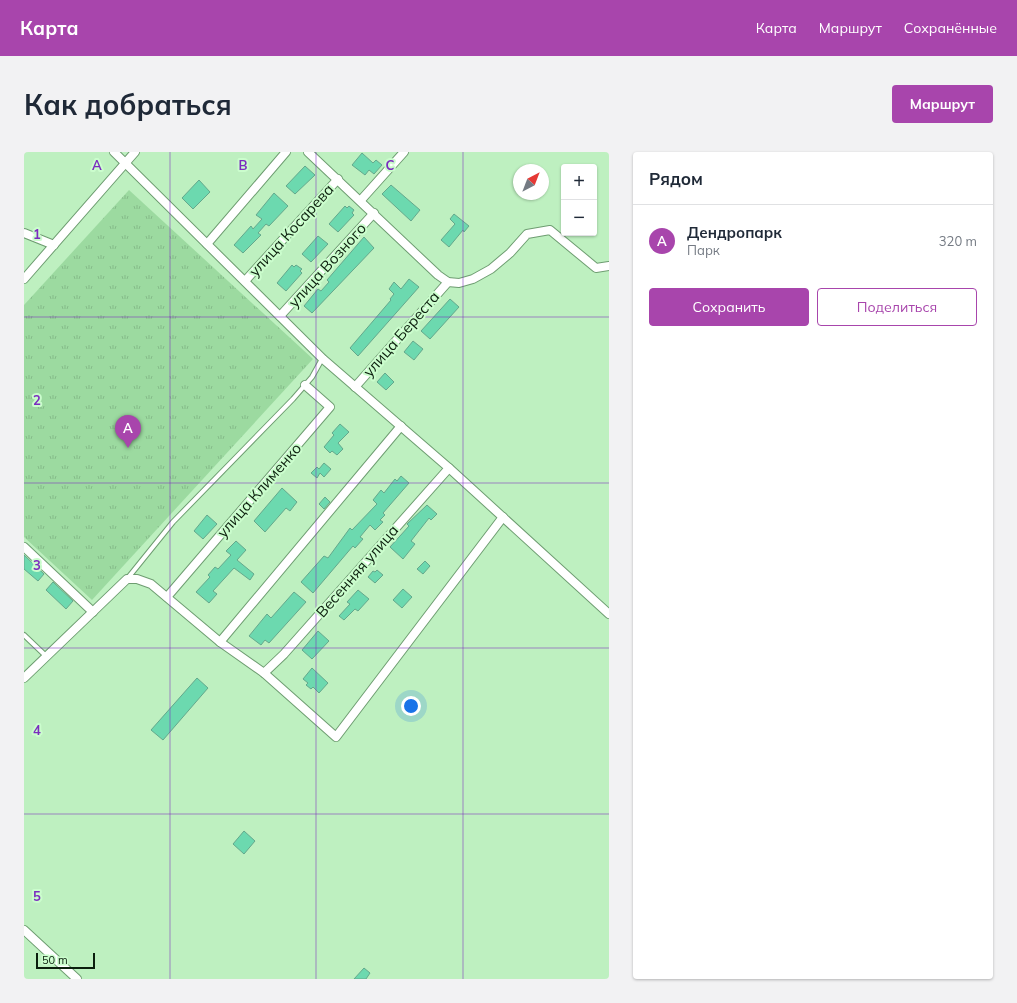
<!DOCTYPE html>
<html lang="ru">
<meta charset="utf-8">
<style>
:root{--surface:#fff;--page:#f2f2f3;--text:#1f2937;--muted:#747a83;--line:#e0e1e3;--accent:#a845ac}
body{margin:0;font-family:Mulish,sans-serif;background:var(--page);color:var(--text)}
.controls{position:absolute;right:12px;top:12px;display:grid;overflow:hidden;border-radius:4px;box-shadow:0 1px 3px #0004}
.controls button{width:36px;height:36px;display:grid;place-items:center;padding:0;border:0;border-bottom:1px solid var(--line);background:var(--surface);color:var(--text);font:20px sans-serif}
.compass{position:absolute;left:489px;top:12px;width:36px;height:36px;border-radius:50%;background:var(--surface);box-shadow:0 1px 3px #0004;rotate:42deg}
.scale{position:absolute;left:12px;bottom:10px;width:59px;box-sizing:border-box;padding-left:4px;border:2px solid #0b1e0d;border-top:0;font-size:11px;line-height:14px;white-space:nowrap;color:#0b1e0d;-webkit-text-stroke:3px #cbfdcd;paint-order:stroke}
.you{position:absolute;left:387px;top:554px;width:14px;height:14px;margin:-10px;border:3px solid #fff;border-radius:50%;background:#1a73e8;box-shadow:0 0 0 6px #1a73e833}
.badge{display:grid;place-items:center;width:26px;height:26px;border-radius:50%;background:var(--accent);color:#fff;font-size:13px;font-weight:700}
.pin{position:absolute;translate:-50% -33px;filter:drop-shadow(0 1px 2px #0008)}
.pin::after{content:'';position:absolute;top:21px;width:14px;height:12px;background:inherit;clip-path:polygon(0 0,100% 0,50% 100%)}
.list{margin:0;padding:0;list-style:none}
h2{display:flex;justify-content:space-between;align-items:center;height:52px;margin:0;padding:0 16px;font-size:17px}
h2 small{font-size:13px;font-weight:400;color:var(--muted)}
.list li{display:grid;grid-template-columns:26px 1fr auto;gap:12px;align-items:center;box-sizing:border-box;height:72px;padding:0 16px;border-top:1px solid var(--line)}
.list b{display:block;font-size:15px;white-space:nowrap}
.list p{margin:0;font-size:13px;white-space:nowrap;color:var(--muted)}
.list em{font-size:13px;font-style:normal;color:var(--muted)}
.actions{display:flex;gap:8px;padding:12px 16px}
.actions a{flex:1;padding:9px 0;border:1px solid var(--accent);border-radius:4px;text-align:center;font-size:14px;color:var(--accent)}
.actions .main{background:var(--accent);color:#fff}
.map{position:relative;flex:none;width:585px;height:827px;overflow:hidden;border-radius:4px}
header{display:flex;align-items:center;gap:24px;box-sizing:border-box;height:56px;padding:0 20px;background:var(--accent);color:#fff}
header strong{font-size:19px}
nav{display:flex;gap:22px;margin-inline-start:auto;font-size:14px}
.intro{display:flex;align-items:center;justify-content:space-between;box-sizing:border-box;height:96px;padding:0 24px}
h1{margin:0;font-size:28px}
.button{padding:10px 18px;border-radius:4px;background:var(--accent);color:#fff;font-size:14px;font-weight:700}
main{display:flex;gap:24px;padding:0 24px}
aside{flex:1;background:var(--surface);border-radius:4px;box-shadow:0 1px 3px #0004}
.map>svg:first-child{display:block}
</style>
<header>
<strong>Карта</strong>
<nav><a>Карта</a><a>Маршрут</a><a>Сохранённые</a></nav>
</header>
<div class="intro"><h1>Как добраться</h1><a class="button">Маршрут</a></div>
<main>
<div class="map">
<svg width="585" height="827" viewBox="0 0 585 827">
<defs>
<pattern id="park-tufts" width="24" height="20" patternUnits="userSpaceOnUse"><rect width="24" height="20" fill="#9cdaa0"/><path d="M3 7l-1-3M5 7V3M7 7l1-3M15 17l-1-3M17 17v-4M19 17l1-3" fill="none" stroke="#85bb89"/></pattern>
</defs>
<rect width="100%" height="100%" fill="#bef0c0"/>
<!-- park -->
<path fill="url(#park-tufts)" d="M105 38 289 207 68 448 0 385V153Z"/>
<!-- building -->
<g fill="#6cd9af" stroke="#64a88c">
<path d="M338 1 349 11 352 8 358 13 350 22 345 18 341 23 328 13Z"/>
<path d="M281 14 291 23 271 42 262 34Z"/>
<path d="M175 28 186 40 169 57 158 46Z"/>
<path d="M367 33 396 58 387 69 358 42Z"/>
<path d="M250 41 264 54 245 74 242 72 234 81 237 83 219 101 210 93 227 74 229 77 238 67 232 63Z"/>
<path d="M321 54 323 56 325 54 330 58 328 61 330 63 314 80 305 72Z"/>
<path d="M430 62 445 74 440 80 439 78 425 95 417 88 431 72 426 67Z"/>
<path d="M294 84 304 92 287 110 278 102Z"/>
<path d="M340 85 350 96 288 161 280 154 294 137 297 139 305 130 303 128Z"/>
<path d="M268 113 270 115 272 113 278 117 276 119 278 121 262 139 253 131Z"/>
<path d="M385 127 395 135 334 204 326 196 367 148 366 147 370 142 365 137 370 130 377 137Z"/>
<path d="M426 147 435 155 406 187 397 179Z"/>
<path d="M389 189 399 197 390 208 380 200Z"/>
<path d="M361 221 370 230 362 238 353 230Z"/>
<path d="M316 272 325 280 314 291 319 297 313 303 308 299 306 301 300 295 310 283 308 281Z"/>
<path d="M300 311 307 317 300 325 296 321 293 326 287 321 293 315 295 317Z"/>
<path d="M377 324 385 331 359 361 361 363 356 368 359 370 351 378 346 373 336 385 339 387 331 396 329 394 289 441 277 430 300 404 304 406 326 376 328 378 353 352 349 348 357 338 360 341 371 327 373 329Z"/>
<path d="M258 336 273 350 266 359 262 356 241 380 230 369Z"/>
<path d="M301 345 306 350 300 357 295 352Z"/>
<path d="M403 353 413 362 407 368 405 366 387 389 391 392 379 407 366 395 385 374 383 372Z"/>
<path d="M183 363 193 372 179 387 170 379Z"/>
<path d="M212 389 222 398 213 408 230 422 226 428 210 416 189 439 193 442 185 451 172 440 186 425 184 423 191 415 194 417 207 403 202 399Z"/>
<path d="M0 403 20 422 14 429 0 417Z"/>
<path d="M401 409 406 414 399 422 393 417Z"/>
<path d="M353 418 359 423 351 431 344 425 349 419 351 420Z"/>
<path d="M29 430 49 449 42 457 22 438Z"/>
<path d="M379 437 388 445 378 456 369 448Z"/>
<path d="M334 438 345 447 334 459 331 457 320 468 315 464 326 452 323 450Z"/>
<path d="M270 440 282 450 245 491 241 488 237 493 225 484 243 462 247 466Z"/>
<path d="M294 479 305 489 288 507 278 498Z"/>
<path d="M288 516 304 531 295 541 289 535 287 537 282 533 284 531 279 527Z"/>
<path d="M173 526 184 536 139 588 127 578Z"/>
<path d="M220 679 231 689 220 702 209 692Z"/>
<path d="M340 816 346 821 342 827H330Z"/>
</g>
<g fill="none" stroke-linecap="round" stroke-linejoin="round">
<!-- service casing -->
<g stroke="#6e9d71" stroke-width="6">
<g id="service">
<path d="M103 427 149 370 269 247 288 225 298 207"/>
<path d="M0 483 22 504"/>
</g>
</g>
<!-- minor casing -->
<g stroke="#6e9d71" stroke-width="10">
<g id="minor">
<path d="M90 0 299 207 425 316 585 462"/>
<path d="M284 0 414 123 424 130 435 131 449 127 467 117 486 101 503 82 526 78 572 116 585 114"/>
<path d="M337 48 380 0"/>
<path d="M0 81 30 93"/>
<path d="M183 92 262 0"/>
<path d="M0 127 111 0"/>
<path d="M221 129 314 27"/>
<path d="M256 164 350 61"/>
<path d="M331 235 424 130"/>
<path d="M0 395 69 460"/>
<path d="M143 445 306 255 281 233"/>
<path d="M196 490 377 274"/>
<path d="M240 521 260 502 425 316"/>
<path d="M0 526 103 427H113L127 432 196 490 240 521 312 585 479 365"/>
<path d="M0 778 53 827"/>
</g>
</g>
<!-- service -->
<use href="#service" stroke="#fff" stroke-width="4"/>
<!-- minor -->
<use href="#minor" stroke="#fff" stroke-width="8"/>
</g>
<!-- grid -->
<path fill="none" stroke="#7b2cbf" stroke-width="1" stroke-opacity="0.55" d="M146 0V827M292 0V827M439 0V827M0 165H585M0 331H585M0 496H585M0 662H585"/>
<g text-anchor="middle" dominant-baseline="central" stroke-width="4" stroke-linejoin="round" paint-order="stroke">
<!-- street labels -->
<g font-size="15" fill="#0b1e0d" stroke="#cbfdcd">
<text transform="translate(267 78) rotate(-48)">улица Косарева</text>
<text transform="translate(303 113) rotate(-48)">улица Возного</text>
<text transform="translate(377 182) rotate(-49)">улица Береста</text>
<text transform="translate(235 338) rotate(-49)">улица Клименко</text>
<text transform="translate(333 419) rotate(-49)">Весенняя улица</text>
</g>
</g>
<g font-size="13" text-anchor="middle" font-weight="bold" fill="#7b2cbf" stroke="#cbfdcd" stroke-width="4" stroke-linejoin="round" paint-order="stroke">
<text x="73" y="18">A</text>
<text x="219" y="18">B</text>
<text x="366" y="18">C</text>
<text x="13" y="87">1</text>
<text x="13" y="253">2</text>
<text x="13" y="418">3</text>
<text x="13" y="583">4</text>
<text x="13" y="749">5</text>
</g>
</svg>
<div class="controls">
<button>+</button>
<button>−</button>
</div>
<svg class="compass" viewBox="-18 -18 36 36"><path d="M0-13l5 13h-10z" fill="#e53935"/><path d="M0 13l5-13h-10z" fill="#747a83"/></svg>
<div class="scale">50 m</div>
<div class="you"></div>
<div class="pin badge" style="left:104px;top:296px">A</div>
</div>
<aside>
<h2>Рядом<small></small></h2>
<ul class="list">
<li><span class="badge">A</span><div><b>Дендропарк</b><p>Парк</p></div><em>320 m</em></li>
</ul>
<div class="actions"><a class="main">Сохранить</a><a>Поделиться</a></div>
</aside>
</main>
